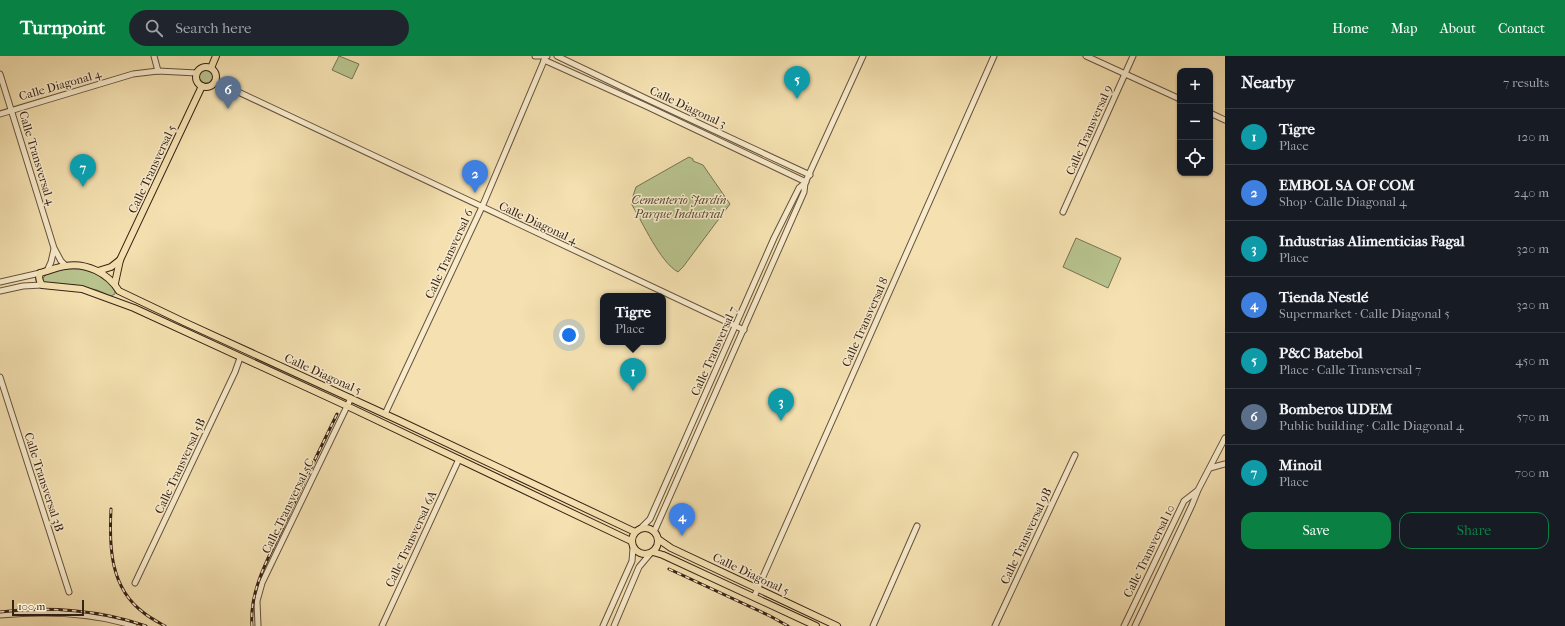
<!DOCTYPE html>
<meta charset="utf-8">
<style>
:root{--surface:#171b24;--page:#20242c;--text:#f1f3f6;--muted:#9ea1a6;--line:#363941;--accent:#0b8043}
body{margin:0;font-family:"IM FELL French Canon",serif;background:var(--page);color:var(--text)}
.controls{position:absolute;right:12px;top:12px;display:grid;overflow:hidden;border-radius:8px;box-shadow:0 1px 3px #0004}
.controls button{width:36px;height:36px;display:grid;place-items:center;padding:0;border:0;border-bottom:1px solid var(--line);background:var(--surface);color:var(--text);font:20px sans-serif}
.scale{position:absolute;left:12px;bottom:10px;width:72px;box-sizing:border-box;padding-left:4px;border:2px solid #372216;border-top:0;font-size:11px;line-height:14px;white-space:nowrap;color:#372216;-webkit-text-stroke:3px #f8ebcc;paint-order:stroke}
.you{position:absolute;left:569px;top:279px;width:14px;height:14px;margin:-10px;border:3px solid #fff;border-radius:50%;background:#1a73e8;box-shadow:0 0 0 6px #1a73e833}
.badge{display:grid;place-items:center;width:26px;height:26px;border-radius:50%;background:var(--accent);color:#fff;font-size:13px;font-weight:700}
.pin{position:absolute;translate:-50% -33px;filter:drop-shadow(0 1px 2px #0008)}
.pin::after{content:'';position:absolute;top:21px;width:14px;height:12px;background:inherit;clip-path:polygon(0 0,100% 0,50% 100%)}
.popup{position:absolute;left:600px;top:237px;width:66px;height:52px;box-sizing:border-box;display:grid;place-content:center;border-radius:8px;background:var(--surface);filter:drop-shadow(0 1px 3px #0005);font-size:13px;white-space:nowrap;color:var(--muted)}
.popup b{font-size:15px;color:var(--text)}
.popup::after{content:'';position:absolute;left:50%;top:100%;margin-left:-8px;border:8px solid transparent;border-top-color:var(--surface)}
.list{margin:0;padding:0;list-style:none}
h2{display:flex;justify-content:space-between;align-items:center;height:52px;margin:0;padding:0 16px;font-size:17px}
h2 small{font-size:13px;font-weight:400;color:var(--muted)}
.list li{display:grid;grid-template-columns:26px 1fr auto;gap:12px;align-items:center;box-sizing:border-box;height:56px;padding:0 16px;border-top:1px solid var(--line)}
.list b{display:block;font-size:15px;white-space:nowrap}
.list p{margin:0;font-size:13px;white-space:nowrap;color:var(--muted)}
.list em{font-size:13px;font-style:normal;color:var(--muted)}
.actions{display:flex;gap:8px;padding:12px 16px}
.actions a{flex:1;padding:9px 0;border:1px solid var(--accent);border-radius:12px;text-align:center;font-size:14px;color:var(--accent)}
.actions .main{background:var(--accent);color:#fff}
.icon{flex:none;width:22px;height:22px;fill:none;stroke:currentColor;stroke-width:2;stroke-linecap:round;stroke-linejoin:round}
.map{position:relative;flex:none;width:1225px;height:570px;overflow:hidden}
header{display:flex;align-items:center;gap:24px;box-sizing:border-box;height:56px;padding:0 20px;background:var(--accent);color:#fff}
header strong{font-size:19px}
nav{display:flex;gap:22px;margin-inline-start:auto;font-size:14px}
.search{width:280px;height:36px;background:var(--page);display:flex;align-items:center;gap:10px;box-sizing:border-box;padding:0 14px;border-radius:22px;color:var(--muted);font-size:15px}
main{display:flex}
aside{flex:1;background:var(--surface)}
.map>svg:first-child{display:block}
</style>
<header>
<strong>Turnpoint</strong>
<div class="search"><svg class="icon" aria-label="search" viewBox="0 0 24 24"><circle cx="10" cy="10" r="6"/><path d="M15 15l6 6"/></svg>Search here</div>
<nav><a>Home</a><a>Map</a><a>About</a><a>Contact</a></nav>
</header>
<main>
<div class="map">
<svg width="1225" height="570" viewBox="0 0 1225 570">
<rect width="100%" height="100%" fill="#f4e0b0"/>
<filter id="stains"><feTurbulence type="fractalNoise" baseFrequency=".005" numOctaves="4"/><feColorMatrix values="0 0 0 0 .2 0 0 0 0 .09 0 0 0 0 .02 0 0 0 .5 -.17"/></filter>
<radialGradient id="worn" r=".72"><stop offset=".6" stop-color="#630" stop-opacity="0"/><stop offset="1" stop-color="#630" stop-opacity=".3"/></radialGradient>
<!-- green -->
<g fill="#b8c38e" stroke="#787252">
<path d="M339 0 359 8 352 23 332 14Z"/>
<circle cx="206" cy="20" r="7"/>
<path d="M689 101 693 103V105L703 109 730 148 683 211 678 216C660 206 643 167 632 149V143L636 131Z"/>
<path d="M1076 182 1121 202 1108 232 1063 211Z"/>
<path d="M61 213C69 213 78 212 86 214 97 216 116 225 115 238L111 240 97 234 74 229 43 227V222L47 218Z"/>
</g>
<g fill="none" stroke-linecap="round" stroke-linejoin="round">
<!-- minor casing -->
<g stroke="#66523c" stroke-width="7">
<g id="minor">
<path d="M154 0 158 15"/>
<path d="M535 0H547"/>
<path d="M557 0 649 44 810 119"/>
<path d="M1086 0 1180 43"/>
<path d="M544 4 646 50 806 126"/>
<path d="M0 18 54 192 61 205 66 210"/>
<path d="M215 25 744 274"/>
<path d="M1210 57 1225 64"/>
<path d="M0 58 133 18 158 15 197 17"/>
<path d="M1063 156 1133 0"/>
<path d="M47 215 51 206 54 193"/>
<path d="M0 226 40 217"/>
<path d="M0 235 23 230 42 229"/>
<path d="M0 321 69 536"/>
<path d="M385 358 482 151 546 0"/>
<path d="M1210 412 1225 408"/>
<path d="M641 472 650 463 774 182 799 132 805 127"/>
<path d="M654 476 804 136 805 127 863 0"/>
<path d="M135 527 235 316 240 302"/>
<path d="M754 541 994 0"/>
<path d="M0 559C44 555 92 556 134 570"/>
<path d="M258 570 257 545 262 527 351 342"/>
<path d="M382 570 459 403"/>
<path d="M603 570 632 505 633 492"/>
<path d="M614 570 639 511 650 498"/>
<path d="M873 570 917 470"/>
<path d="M995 570 1075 399"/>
<path d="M1124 570 1184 445 1197 435"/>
<path d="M1135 570 1192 449 1198 434 1225 382"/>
</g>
</g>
<!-- major casing -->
<g stroke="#372216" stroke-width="8">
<g id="major">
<circle cx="206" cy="21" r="10"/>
<path d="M211 12 216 0"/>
<path d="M98 215 111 211 120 204"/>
<path d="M115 227 120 204 202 30"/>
<circle cx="645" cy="485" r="13"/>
<path d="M658 483 671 492 837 570"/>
<path d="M631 485 347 350 134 252 82 233 42 229C39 225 38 222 40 217 48 215 57 211 65 210 86 206 108 217 119 235L184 266 398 364 635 476"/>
<path d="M653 496 663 499 816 570"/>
</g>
</g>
<!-- minor -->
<use href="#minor" stroke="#f8ebcc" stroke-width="5"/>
<!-- major -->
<use href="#major" stroke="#f4e0b0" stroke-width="6"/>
<!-- rail casing -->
<g stroke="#372216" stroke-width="3">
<g id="rail">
<path d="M111 453C109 491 110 532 144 557 150 562 158 566 165 570"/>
<path d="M669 513 770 560 788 570"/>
<path d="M0 556C48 550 100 554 146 570"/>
<path d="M252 570C249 534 269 501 284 469 301 432 319 395 337 358"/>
</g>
</g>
<!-- rail -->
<use href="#rail" stroke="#f8ebcc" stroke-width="1.5" stroke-dasharray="4.5" stroke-linecap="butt"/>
</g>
<g text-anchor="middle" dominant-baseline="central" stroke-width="3" stroke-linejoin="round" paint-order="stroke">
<!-- street labels -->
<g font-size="12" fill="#372216" stroke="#f8ebcc">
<text transform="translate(60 29) rotate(-16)">Calle Diagonal 4</text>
<text transform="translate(688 51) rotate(25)">Calle Diagonal 3</text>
<text transform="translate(1089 74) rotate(-66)">Calle Transversal 9</text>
<text transform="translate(37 102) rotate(73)">Calle Transversal 4</text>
<text transform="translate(152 113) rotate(-65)">Calle Transversal 5</text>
<text transform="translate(538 167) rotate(25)">Calle Diagonal 4</text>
<text transform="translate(449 198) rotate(-65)">Calle Transversal 6</text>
<text transform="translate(865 266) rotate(-66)">Calle Transversal 8</text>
<text transform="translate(714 295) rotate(-66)">Calle Transversal 7</text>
<text transform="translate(323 318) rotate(24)">Calle Diagonal 5</text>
<text transform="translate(180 410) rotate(-65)">Calle Transversal 5B</text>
<text transform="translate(44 426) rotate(72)">Calle Transversal 3B</text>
<text transform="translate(288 450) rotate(-64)">Calle Transversal 5C</text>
<text transform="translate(1026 480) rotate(-65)">Calle Transversal 9B</text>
<text transform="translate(411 483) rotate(-65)">Calle Transversal 6A</text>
<text transform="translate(1149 495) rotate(-64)">Calle Transversal 10</text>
<text transform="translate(751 518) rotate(25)">Calle Diagonal 5</text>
</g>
<!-- park labels -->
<g font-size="12" font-style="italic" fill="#574a34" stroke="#f8ebcc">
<text x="679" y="144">Cementerio Jardín<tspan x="679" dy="14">Parque Industrial</tspan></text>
</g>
</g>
<rect width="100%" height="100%" filter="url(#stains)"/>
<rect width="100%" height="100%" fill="url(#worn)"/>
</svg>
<div class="controls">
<button>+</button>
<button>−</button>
<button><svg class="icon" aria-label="locate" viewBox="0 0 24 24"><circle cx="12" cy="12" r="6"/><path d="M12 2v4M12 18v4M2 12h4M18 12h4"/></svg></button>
</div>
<div class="scale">100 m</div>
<div class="you"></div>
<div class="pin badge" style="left:633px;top:335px;background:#0f9aa8">1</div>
<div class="popup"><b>Tigre</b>Place</div>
<div class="pin badge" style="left:475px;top:137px;background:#3f7fe0">2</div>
<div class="pin badge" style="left:781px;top:365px;background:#0f9aa8">3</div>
<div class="pin badge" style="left:682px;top:480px;background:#3f7fe0">4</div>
<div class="pin badge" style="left:797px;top:43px;background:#0f9aa8">5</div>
<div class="pin badge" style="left:228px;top:53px;background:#5c6f8a">6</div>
<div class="pin badge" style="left:83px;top:131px;background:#0f9aa8">7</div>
</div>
<aside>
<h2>Nearby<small>7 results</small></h2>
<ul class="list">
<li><span class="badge" style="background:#0f9aa8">1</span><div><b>Tigre</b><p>Place</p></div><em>120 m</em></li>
<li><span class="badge" style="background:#3f7fe0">2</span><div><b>EMBOL SA OF COM</b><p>Shop · Calle Diagonal 4</p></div><em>240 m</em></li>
<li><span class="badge" style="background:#0f9aa8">3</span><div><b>Industrias Alimenticias Fagal</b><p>Place</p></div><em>320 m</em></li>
<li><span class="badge" style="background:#3f7fe0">4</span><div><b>Tienda Nestlé</b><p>Supermarket · Calle Diagonal 5</p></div><em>320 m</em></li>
<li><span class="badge" style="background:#0f9aa8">5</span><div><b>P&amp;C Batebol</b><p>Place · Calle Transversal 7</p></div><em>450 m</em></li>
<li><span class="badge" style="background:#5c6f8a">6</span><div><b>Bomberos UDEM</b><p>Public building · Calle Diagonal 4</p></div><em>570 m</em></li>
<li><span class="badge" style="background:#0f9aa8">7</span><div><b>Minoil</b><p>Place</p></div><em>700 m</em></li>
</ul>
<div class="actions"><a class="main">Save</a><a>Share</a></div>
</aside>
</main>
